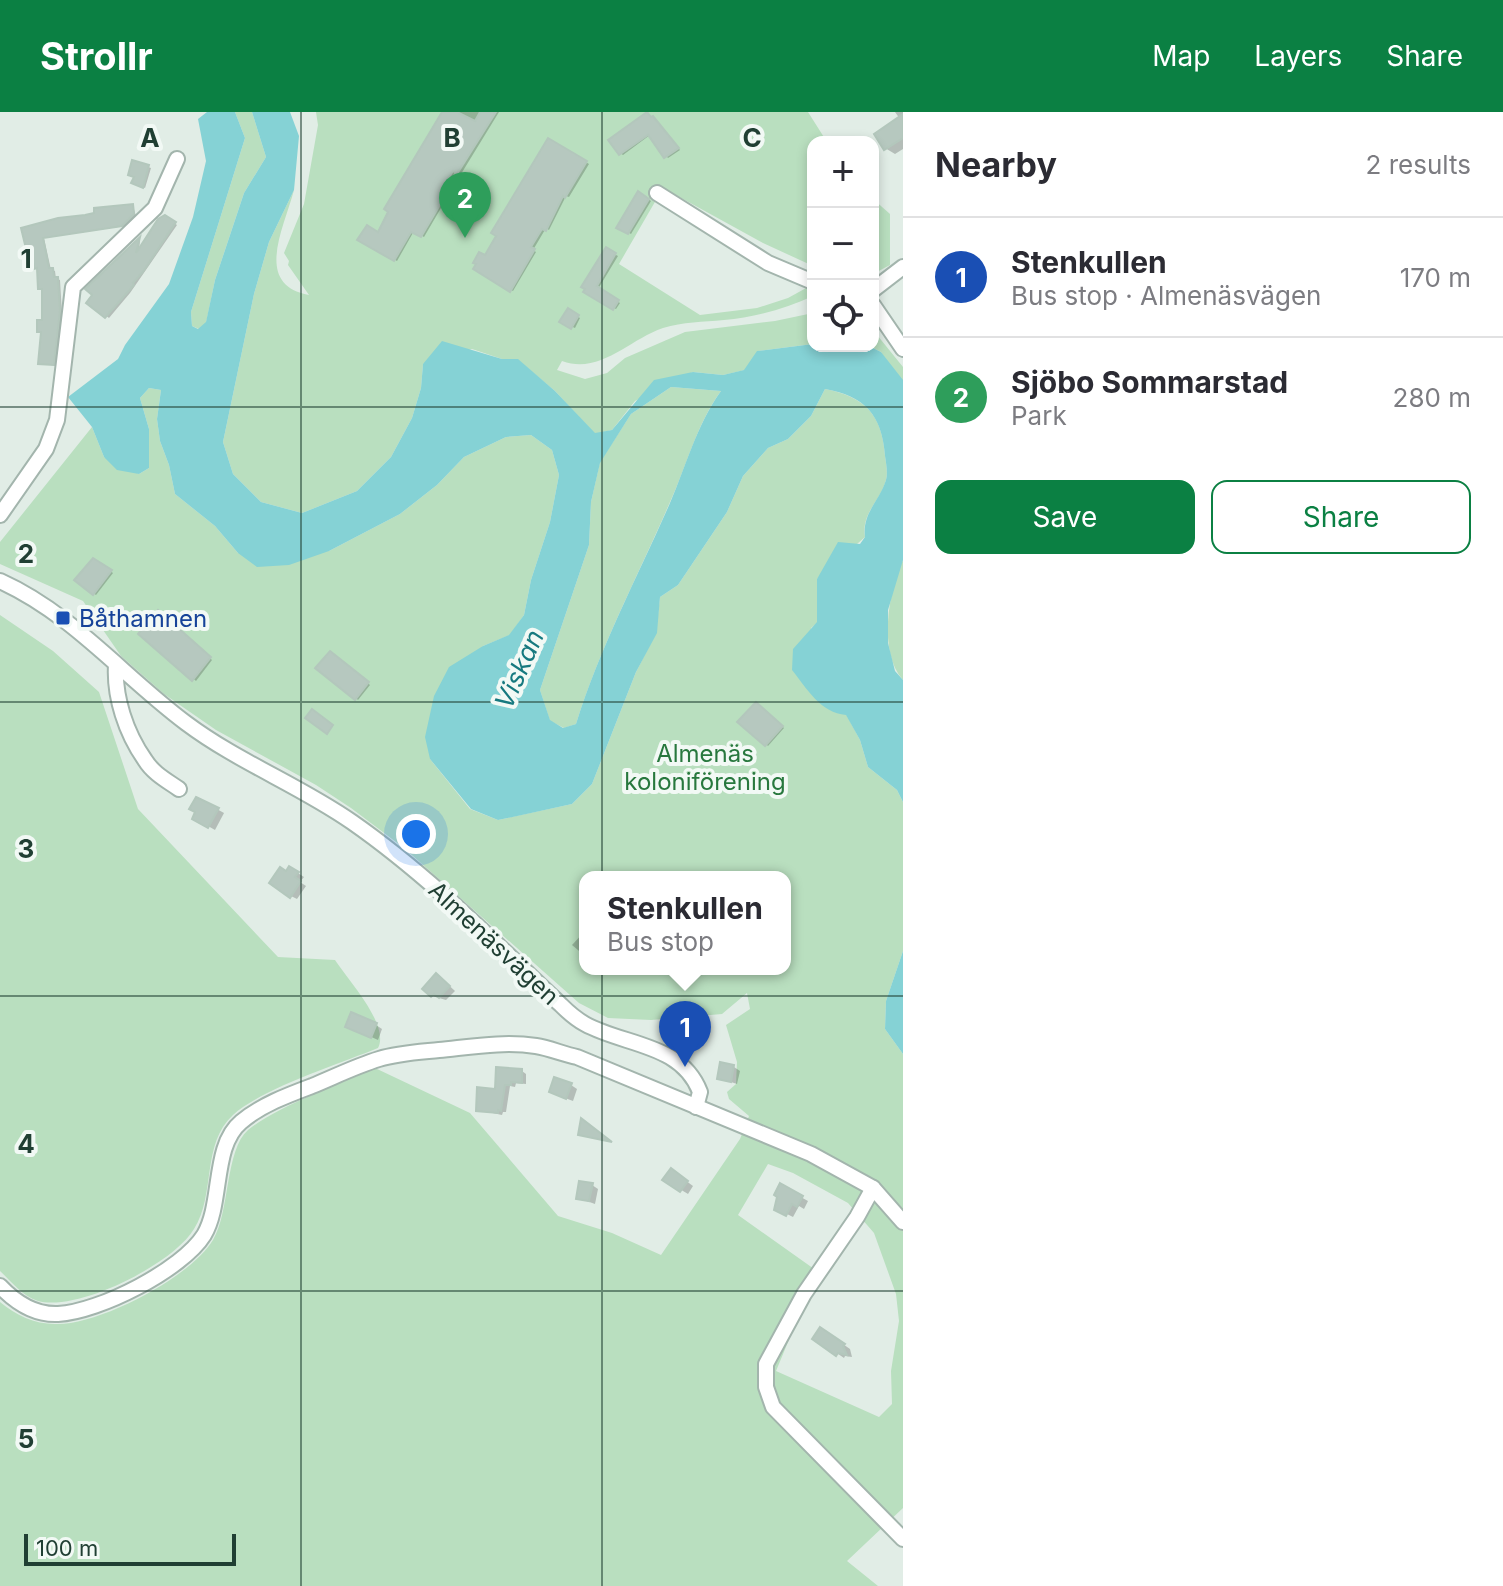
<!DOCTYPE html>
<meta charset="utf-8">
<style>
:root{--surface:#fff;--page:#f2f2f3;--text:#2b2b33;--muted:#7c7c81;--line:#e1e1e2;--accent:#0b8043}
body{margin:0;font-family:Inter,sans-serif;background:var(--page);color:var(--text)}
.controls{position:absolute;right:24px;top:24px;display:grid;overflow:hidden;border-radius:16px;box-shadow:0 4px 12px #0003}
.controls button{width:72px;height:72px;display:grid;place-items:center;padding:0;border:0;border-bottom:2px solid var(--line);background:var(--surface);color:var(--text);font:40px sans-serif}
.scale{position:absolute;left:24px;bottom:20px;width:212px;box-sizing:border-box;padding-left:8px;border:4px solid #203f33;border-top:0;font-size:22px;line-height:28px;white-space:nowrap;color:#203f33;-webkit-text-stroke:6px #f2f9f5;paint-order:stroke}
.you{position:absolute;left:416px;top:722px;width:28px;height:28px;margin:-20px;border:6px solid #fff;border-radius:50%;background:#1a73e8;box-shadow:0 0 0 12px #1a73e833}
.badge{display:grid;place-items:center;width:52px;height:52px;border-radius:50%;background:var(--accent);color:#fff;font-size:26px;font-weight:700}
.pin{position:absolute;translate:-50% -66px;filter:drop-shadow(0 2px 4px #0008)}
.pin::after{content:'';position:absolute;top:42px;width:28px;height:24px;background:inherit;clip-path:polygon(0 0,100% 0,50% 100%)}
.popup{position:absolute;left:579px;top:759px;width:212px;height:104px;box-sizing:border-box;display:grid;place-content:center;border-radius:16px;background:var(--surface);filter:drop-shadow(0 2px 6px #0005);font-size:26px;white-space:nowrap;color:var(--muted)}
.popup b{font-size:30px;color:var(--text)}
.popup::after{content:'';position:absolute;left:50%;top:100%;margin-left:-16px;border:16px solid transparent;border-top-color:var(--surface)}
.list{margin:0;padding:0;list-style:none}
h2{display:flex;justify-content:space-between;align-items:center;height:104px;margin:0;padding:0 32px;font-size:34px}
h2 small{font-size:26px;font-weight:400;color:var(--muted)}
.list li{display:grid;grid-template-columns:52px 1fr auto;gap:24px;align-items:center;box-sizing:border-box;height:120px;padding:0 32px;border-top:2px solid var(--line)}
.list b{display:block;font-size:30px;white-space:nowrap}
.list p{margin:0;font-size:26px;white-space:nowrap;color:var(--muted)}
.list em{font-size:26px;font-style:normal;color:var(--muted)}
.actions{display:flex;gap:16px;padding:24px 32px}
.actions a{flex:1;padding:18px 0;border:2px solid var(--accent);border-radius:16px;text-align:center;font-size:28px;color:var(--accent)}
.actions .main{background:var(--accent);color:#fff}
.icon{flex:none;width:44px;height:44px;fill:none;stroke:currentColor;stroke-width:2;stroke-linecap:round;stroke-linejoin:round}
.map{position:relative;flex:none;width:903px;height:1474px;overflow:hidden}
header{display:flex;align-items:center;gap:48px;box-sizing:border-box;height:112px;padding:0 40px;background:var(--accent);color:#fff}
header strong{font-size:38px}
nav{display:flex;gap:44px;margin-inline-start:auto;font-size:28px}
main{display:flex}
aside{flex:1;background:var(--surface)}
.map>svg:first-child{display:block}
</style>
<header>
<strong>Strollr</strong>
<nav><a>Map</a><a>Layers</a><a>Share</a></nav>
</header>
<main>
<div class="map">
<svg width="903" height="1474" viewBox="0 0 903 1474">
<rect width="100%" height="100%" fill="#e1ede6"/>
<!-- green -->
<g fill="#b9dfbf" fill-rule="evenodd">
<path d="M235 0H252L266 45 244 81 215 168 206 211 199 217 192 214 191 200 245 26Z"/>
<path d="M316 0H808L827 30H813V154L763 131 663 76 619 152 700 203 757 196 788 186 808 175 813 176V184C786 197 754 205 724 208 703 210 683 210 663 216 628 228 600 263 562 249L557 258 585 267 607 261 625 246 685 220 775 209 813 201V232L758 239 745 258 723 263 693 260 635 289 612 318 595 322 555 279 518 248 502 247 472 237 423 252 421 276 412 306 391 345 357 379 302 401 261 390 233 362 223 330 254 182 269 130 294 78C284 116 253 173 309 183L288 153 289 149 284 141 304 92 318 13Z"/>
<path d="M873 87 890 102V153L873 162Z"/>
<path d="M873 218 903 255V278L881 240 869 234H873Z"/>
<path d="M671 275 721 279C697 311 687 353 670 390 638 464 600 535 576 612L564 616 550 609 540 578 589 433 591 390 600 350 631 302Z"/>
<path d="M149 276 161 278 157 307 160 329 169 353 175 382 215 414 238 441 329 439 400 402 437 373 464 345 506 325 531 323 552 338 559 363 550 410 531 468 524 503 510 523 483 534 430 647 470 697 498 708 572 692 592 672 636 560 656 521 660 485 678 473 727 400 743 364 768 336 788 327 811 304 825 277C865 285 882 302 885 344 886 351 888 361 886 368 880 390 861 401 865 425L817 467V511L811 516 846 602 860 628 868 655 897 678 903 690V839L886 889 885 917 903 942V1396L847 1449 878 1474H0V1190C16 1203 34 1212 55 1212 98 1214 191 1165 213 1128 230 1100 225 1038 248 1018 276 995 340 972 375 956L470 1001 558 1104 612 1121 661 1143 740 1027 749 1004 729 987 727 980 736 972 737 950 726 913 750 897 747 881 722 902 651 908 608 906 579 891 404 736 351 696 316 673 216 618 164 582 121 544 83 489 0 452V430L92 315 104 345 139 362 149 356V317L140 286ZM585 765H785V857H585ZM768 1052 793 1061 848 1091 874 1121 896 1182 899 1209 891 1259 892 1292 879 1305 776 1259 802 1196 824 1164 738 1103Z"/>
<path d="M903 448V568C878 541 888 479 903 448Z"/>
<path d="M0 503 53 539 99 580 138 697 278 845 335 848C348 868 390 913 378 936 339 952 263 976 233 1003 201 1032 216 1083 194 1117 173 1152 78 1200 38 1189 22 1184 12 1170 0 1159Z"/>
</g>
<!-- water -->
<g fill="#85d2d5" fill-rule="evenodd">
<path d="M207 0H235L245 26 191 200 192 214 198 217 206 210 215 168 244 81 266 45 252 0H290L299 24 294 78 269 130 254 182 223 330 233 362 261 390 302 401 357 379 391 345 412 306 421 276 423 252 442 229 502 247H518L555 279 595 321 612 318 654 268 693 260 723 263 744 258 757 239 813 232 869 234 881 240 903 268V448L888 498V531L895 559 903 568V690L897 678 868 655 860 628 846 603C821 601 807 577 792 558L793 537 817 510V467L838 430 860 432 865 425C862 401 879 390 886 368 888 361 886 351 885 344 882 303 865 284 825 277L811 304 788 327 768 336 743 364 727 400 678 473 660 485 657 521 636 560 592 672 572 692 531 701 498 708 471 697 430 647 425 625 434 584 449 555 483 534 509 523 524 503 531 468 550 410 559 363 552 338 531 323 506 325 464 345 437 373 400 402 329 439 289 453 257 455 238 441 215 414 175 382 169 353 160 329 157 307 161 278 149 276 140 286 149 317V356L139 362 117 358 104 345 92 315 68 285 118 247 125 233 169 172 193 105 206 49 198 7ZM671 275 721 279C697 312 686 354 670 391 638 464 600 535 576 612L563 616 550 608 540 578 589 433 591 390 600 351 631 302Z"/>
<path d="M903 839V942L885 917 886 889Z"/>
</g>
<!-- shadow -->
<g fill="#0003">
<path d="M445 0H499L461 62 456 59 442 81 448 84 424 125 414 119 397 149 360 128 379 122Z"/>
<path d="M895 0H903V37L895 42 885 36 900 7Z"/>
<path d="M647 2 680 38 668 46 650 23 623 43 620 41Z"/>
<path d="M549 28 589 52 569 85 566 84 549 118 546 116 533 138 536 140 513 179 476 157 485 146Z"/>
<path d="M133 50 151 56 145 76 134 71 136 65Z"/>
<path d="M639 81 651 89 631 122 619 115Z"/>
<path d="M133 94 136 104 125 114 44 126 51 158 55 159 56 167 60 168 62 202 56 254 40 251 43 221 39 219 44 210V178L40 176 39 158 30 144 23 118Z"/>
<path d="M165 105 177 113 130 181 109 206 89 190 95 182 88 177 140 127 139 140Z"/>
<path d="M606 138 618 144 598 177 620 191 616 197 586 179Z"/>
<path d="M568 199 580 206 575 216 562 210Z"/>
<path d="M94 448 113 461 96 483 77 468Z"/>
<path d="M161 502 212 548 196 569 141 522Z"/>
<path d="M333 543 370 573 358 588 356 586Z"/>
<path d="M758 594 784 616 768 634 766 632Z"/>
<path d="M208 692 224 701 215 718 194 706Z"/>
<path d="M290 756 304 765 300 770 306 774 297 787 291 784 287 761Z"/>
<path d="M585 819V844L572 833Z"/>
<path d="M443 868 455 879 446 888 432 884Z"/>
<path d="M376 913 382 917 378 928 354 917Z"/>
<path d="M734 955 740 959 737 972 719 966Z"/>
<path d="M522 959 526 962V972L516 971 515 975 510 974 506 1000H503L502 1003 478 998Z"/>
<path d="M571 973 577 977 573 989 557 983Z"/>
<path d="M678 1063 693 1074 688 1082 665 1068Z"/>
<path d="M592 1073 598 1077 595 1092 578 1086Z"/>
<path d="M781 1074 808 1089 804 1097 799 1094 793 1105 777 1097Z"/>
<path d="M827 1221 850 1237 852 1245 845 1244 844 1246 815 1226Z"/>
</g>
<!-- building -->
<g fill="#b6c8bf" stroke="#b3c7bc" stroke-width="2">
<path d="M442 0H457L475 9 480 0H496L457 62 453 59 441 78 447 81 421 125 411 120 394 149 357 128 367 113 378 120 388 100 384 97Z"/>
<path d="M647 0 651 5 653 4 679 36 664 46 648 23 619 43 608 28Z"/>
<path d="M903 2V26L884 38 874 22Z"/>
<path d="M548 26 587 49 565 86 563 84 546 119 542 117 531 135 535 137 510 180 473 157 476 152 473 151 479 140 485 143 496 124 491 121Z"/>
<path d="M132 48 149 53 143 76 131 71 134 65 128 63Z"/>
<path d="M638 79 649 87 628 122 616 116Z"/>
<path d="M133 92 134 102 122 114 43 126 49 156H53L54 165H58L60 199 54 253 38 252 41 220H37V208H42V177H38L37 156 34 157 32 145H28L21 116 58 106 85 103 94 101V96Z"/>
<path d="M165 103 176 110 143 160 133 171 134 173 105 206 86 191 92 183 85 177 140 125 136 141 158 107Z"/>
<path d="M606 135 616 141 597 174 619 188 613 198 583 180 585 177 581 175Z"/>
<path d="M568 196 579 203 571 217 559 210Z"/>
<path d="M93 446 112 458 93 483 74 468Z"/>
<path d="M158 498 211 545 192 569 138 522Z"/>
<path d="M330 539 369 570 355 588 315 556Z"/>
<path d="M756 590 783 614 765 634 737 610Z"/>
<path d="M312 597 333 613 327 622 305 606Z"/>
<path d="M196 685 219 696 208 716 192 707 195 700 189 697Z"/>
<path d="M289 754 299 760 295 765 301 769 290 786 269 771 280 755 286 759Z"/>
<path d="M436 861 450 874 439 886 434 882 431 885 422 877Z"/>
<path d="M351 900 377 911 371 926 345 915Z"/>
<path d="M720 950 734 953 731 970 717 967Z"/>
<path d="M496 955 522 957V971L511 970V973H505L501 999 498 998V1001L476 999 477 975 495 977Z"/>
<path d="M554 965 572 971 566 987 549 980Z"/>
<path d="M581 1006 612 1030 578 1023Z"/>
<path d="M671 1056 688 1069 680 1080 662 1068Z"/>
<path d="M579 1069 593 1071 589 1089 576 1087Z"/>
<path d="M780 1071 803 1084 797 1095 792 1092 786 1104 774 1098 777 1085 774 1083Z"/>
<path d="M820 1215 845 1232 843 1234 847 1243 838 1241 836 1244 812 1227Z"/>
</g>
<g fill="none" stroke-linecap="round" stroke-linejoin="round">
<!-- minor casing -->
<g stroke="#a3b5ad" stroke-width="18">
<g id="minor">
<path d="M657 81 768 151 813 170"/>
<path d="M873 178 903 155"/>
<path d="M873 193 903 237"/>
<path d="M0 403 46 337 57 308 73 175 155 96 177 47"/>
<path d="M0 469C73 502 123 564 186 611 238 650 299 673 352 710 428 763 494 830 561 893 568 900 576 907 585 912 625 934 681 931 700 980L696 995"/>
<path d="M116 553C114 585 126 621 145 648 153 661 166 668 179 677"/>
<path d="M873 1076 857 1105 804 1182 766 1252V1275L773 1295 903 1427"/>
<path d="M0 1174C15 1190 35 1203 58 1202 99 1200 182 1158 204 1123 223 1091 212 1034 241 1010 261 993 288 983 312 974 334 965 356 954 379 947 398 941 419 940 439 938 470 935 504 929 536 934 549 936 563 942 577 945L811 1042 873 1076 903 1110"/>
</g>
</g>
<!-- minor -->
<use href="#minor" stroke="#fff" stroke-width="14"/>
</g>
<!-- grid -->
<path fill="none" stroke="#203f33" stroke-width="2" stroke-opacity="0.55" d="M301 0V1474M602 0V1474M0 295H903M0 590H903M0 884H903M0 1179H903"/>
<!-- markers -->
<rect fill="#1a4fb4" stroke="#f2f9f5" stroke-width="3" x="55" y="498" width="16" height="16" rx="4"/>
<g text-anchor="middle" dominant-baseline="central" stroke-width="8" stroke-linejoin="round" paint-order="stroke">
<!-- transit labels -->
<g font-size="24" fill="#164399" stroke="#f2f9f5" text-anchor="start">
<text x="79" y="506">Båthamnen</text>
</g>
<!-- park labels -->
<g font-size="24" fill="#28783e" stroke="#f2f9f5">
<text x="705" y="641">Almenäs<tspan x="705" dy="28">koloniförening</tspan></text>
</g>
<!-- street labels -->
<g font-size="24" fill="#203f33" stroke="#f2f9f5">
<text transform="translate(494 831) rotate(43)">Almenäsvägen</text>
</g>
<!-- water labels -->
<g font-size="26" font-style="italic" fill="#16797f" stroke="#f2f9f5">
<text transform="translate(519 557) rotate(-66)">Viskan</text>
</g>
</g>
<g font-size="26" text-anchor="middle" font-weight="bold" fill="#203f33" stroke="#f2f9f5" stroke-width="8" stroke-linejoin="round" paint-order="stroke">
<text x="150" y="35">A</text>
<text x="452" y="35">B</text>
<text x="752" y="35">C</text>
<text x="26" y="156">1</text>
<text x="26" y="451">2</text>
<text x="26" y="746">3</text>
<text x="26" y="1041">4</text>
<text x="26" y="1336">5</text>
</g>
</svg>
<div class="controls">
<button>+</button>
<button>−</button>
<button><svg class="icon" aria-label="locate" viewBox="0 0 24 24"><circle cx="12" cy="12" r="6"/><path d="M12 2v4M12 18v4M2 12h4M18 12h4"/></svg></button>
</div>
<div class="scale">100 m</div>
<div class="you"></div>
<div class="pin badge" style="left:685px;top:955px;background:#1a4fb4">1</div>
<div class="popup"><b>Stenkullen</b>Bus stop</div>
<div class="pin badge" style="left:465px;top:126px;background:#2e9e5b">2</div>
</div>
<aside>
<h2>Nearby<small>2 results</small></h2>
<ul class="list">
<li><span class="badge" style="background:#1a4fb4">1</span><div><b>Stenkullen</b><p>Bus stop · Almenäsvägen</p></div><em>170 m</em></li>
<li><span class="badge" style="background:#2e9e5b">2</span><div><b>Sjöbo Sommarstad</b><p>Park</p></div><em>280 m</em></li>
</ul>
<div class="actions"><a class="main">Save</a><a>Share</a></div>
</aside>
</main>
